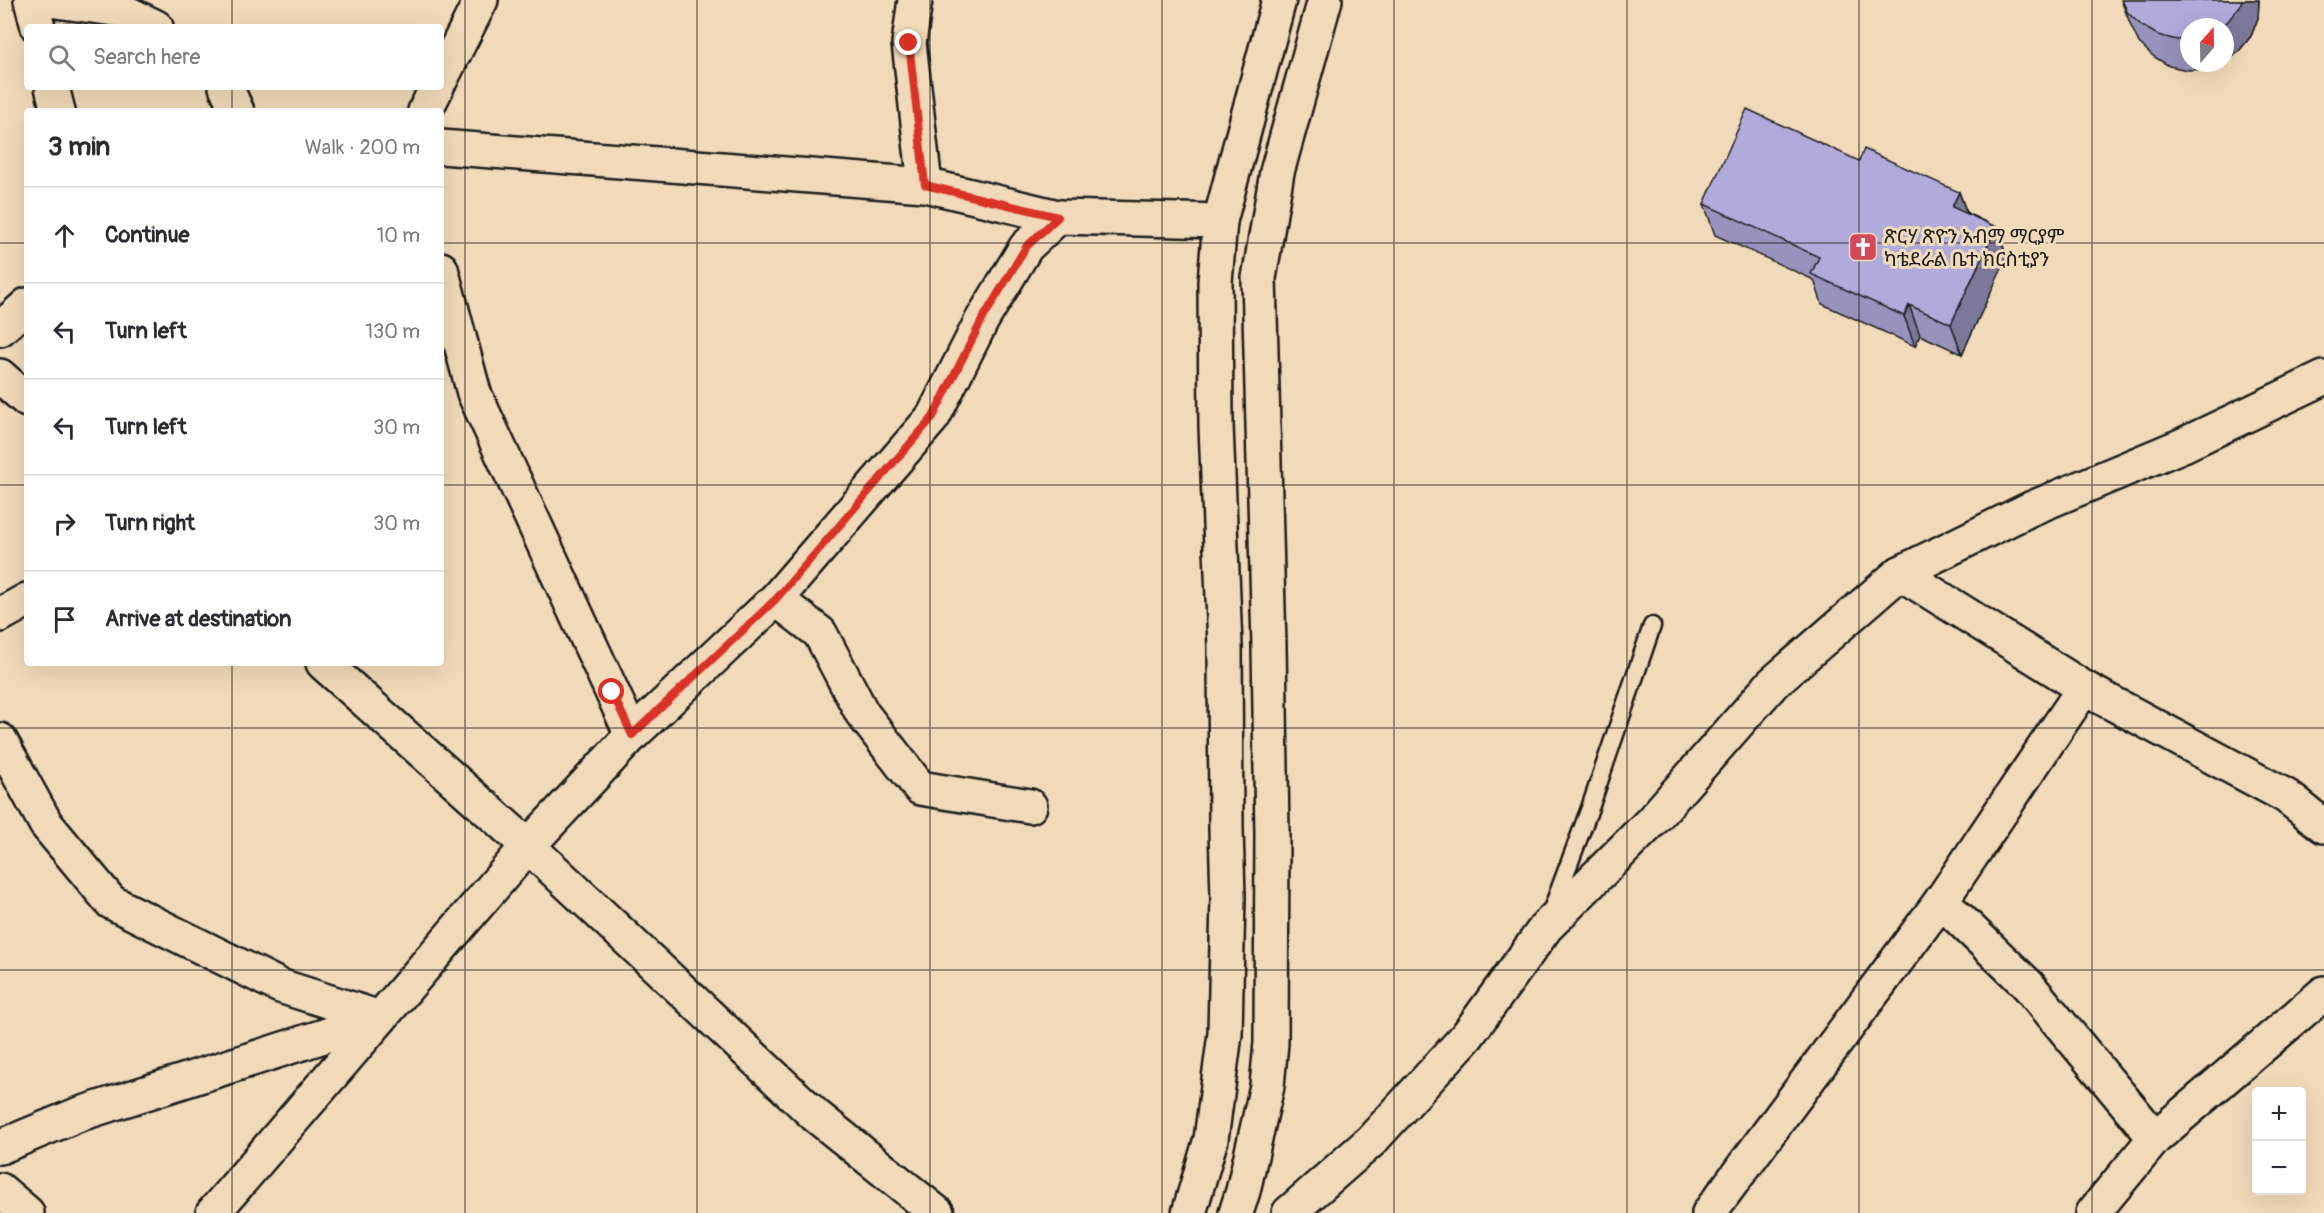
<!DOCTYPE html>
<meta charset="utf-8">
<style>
:root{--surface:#fff;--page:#f7f7f7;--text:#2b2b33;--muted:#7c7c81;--line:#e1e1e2}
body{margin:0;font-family:Pangolin,"Noto Sans Ethiopic",sans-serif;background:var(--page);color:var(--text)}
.controls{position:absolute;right:18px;bottom:18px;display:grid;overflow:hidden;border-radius:6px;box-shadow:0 6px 24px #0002}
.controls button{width:54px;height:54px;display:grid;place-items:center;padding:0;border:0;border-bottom:2px solid var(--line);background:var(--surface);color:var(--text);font:30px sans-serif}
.compass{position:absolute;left:2180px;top:18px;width:54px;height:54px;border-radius:50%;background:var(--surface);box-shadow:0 6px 24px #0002;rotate:20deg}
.stop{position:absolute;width:18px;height:18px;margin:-14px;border:4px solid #d93025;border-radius:50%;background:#fff}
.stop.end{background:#d93025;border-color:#fff;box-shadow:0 2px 6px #0008}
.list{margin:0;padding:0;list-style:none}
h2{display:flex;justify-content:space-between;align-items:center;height:78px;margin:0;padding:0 24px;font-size:26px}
h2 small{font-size:20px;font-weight:400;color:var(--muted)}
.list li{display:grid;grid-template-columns:39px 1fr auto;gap:18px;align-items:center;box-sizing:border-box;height:96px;padding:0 24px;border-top:2px solid var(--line)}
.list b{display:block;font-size:22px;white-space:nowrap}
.list em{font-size:20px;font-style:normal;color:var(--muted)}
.icon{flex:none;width:33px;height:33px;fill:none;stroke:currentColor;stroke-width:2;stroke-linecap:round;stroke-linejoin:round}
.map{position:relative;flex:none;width:2324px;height:1213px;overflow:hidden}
.search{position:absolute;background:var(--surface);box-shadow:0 6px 24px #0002;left:24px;top:24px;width:420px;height:66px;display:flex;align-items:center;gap:15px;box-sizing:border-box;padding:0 21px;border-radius:6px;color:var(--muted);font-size:22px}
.panel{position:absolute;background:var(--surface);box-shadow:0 6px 24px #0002;left:24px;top:108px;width:420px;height:558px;border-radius:6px}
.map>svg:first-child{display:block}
</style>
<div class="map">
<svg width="2324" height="1213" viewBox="0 0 2324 1213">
<rect width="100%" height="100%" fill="#f1dab9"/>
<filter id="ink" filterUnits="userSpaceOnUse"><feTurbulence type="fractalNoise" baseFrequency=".0167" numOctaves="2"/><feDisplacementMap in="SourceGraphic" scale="12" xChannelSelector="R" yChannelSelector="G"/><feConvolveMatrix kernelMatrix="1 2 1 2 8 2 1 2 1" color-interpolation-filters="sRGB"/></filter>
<g filter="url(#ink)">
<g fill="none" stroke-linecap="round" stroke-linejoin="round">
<!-- service casing -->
<g stroke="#1c1c1c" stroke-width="21">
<path id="service" d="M1551 912 1590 808 1652 626"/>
</g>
<!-- minor casing -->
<g stroke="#1c1c1c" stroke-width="38">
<g id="minor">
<path d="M31 0 38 27"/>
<path d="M49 0 121 10 156 27"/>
<path d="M915 0 909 43 925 185"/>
<path d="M441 79 481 0"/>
<path d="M52 87 58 111"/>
<path d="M226 87 237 111"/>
<path d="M425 111 437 87"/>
<path d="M441 147 925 185 1058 217"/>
<path d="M441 269 474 393 632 735"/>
<path d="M0 329 27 305"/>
<path d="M0 376 27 400"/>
<path d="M1900 573 2030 509 2183 445 2324 378"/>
<path d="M776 599 820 633 862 713 920 788 1030 806"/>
<path d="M0 615 27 600"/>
<path d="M323 663 528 846 815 1115 937 1213"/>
<path d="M0 740 46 824 111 902 280 986 380 1018"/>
<path d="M1941 901 2028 985 2155 1138"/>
<path d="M0 1147 77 1115 380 1018"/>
<path d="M0 1190 27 1213"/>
<path d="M213 1213 528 846 632 735 776 599 933 417 982 320 1026 247 1058 217 1220 221"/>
<path d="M1289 1213 1371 1141 1467 1036 1546 927 1651 822 1773 683 1900 573 2084 688 2286 796 2324 826"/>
<path d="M1709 1213 1941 901 2084 688"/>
<path d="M2093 1213 2155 1138 2324 993"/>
</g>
</g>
<!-- secondary casing -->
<g stroke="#1c1c1c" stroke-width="38">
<g id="secondary">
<path d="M1189 1213 1211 1139 1225 1034 1228 897 1226 829 1225 646 1216 426 1215 282 1220 221 1279 0"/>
<path d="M1236 1213 1243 1191 1267 1086 1271 1043 1272 833 1269 646 1259 278 1277 172 1325 0"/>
</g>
</g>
<!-- service -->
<use href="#service" stroke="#f1dab9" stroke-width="16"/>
<!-- minor -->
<use href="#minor" stroke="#f1dab9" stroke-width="33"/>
<!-- secondary -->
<use href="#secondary" stroke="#f1dab9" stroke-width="33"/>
</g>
<!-- wall -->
<g fill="#9893bd" stroke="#1c1c1c" stroke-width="1.5">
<path d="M2121 0H2259L2258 18 2251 36 2239 51 2225 27H2189V63H2222L2207 69 2188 70 2169 66 2153 56 2139 43 2131 26Z"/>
<path d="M1859 161 1959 192 1967 213 1996 227 2007 257 1962 354 1920 335 1915 346 1822 304 1814 280 1715 235 1704 204Z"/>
</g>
<!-- shaded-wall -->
<g fill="#7c789a" stroke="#1c1c1c" stroke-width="1.5">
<path d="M2242 0H2259L2258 18 2251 36 2239 51 2225 62V27H2220Z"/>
<path d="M1959 192 1970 222 1952 207Z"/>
<path d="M1996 227 2007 257 1962 354 1951 324Z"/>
<path d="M1909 305 1920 335 1915 346 1904 316Z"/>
</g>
<!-- building -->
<g fill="#b1abdc" stroke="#1c1c1c" stroke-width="1.5">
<path d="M2122 0H2242L2240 6 2228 21 2220 27H2189V39L2177 40 2158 35 2142 26 2128 13Z"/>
<path d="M1747 109 1859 161 1864 149 1959 192 1952 207 1996 227 1951 324 1909 305 1904 316 1811 274 1819 257 1704 204Z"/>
</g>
</g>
<g fill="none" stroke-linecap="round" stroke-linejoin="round" filter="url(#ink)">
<!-- route -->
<path stroke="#d93025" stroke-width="8" d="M612 692 632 735 776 599 933 417 982 320 1026 247 1058 217 925 185 909 43"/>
</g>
<!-- grid -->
<path fill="none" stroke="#1c1c1c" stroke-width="1.5" stroke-opacity="0.55" d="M232 0V27M465 0V1213M697 0V1213M930 0V1213M1162 0V1213M1394 0V1213M1627 0V1213M1859 0V1213M2092 0V1213M232 87V111M0 243H27M441 243H2324M0 485H27M441 485H2324M232 663V1213M0 728H2324M0 970H2324"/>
<!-- icons -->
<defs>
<g id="church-square" transform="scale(1.5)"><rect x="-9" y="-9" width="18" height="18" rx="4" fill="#d1495b" stroke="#f1dab9"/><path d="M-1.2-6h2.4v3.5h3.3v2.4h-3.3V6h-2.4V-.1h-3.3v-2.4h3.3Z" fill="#fff"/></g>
</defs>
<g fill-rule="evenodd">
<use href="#church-square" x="1863" y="247"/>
</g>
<g text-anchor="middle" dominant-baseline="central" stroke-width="6" stroke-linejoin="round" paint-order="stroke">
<!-- poi labels -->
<g font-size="20" fill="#1c1c1c" stroke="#f1dab9" text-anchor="start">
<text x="1884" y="236">ጽርሃ ጽዮን አብማ ማርያም<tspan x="1884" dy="23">ካቴደራል ቤተ ክርስቲያን</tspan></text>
</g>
</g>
</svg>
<div class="controls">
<button>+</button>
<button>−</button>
</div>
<svg class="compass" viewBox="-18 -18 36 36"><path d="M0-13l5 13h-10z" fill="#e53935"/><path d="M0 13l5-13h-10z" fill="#7c7c81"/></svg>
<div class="stop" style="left:612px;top:692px"></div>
<div class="stop end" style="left:909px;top:43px"></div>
<div class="search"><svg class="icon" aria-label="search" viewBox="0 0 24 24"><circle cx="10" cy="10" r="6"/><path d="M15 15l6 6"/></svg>Search here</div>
<section class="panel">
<h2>3 min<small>Walk · 200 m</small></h2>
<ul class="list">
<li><svg class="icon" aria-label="ahead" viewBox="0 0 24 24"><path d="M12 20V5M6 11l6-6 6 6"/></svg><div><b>Continue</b></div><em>10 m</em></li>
<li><svg class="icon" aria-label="left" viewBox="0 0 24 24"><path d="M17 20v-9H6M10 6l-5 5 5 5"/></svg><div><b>Turn left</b></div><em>130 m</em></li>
<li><svg class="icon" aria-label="left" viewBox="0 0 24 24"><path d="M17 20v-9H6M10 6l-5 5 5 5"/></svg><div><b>Turn left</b></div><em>30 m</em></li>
<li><svg class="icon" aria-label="right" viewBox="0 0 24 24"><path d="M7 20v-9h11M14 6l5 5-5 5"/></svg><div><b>Turn right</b></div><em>30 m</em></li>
<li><svg class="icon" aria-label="arrive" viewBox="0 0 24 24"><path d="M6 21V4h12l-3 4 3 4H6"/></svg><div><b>Arrive at destination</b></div></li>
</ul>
</section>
</div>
